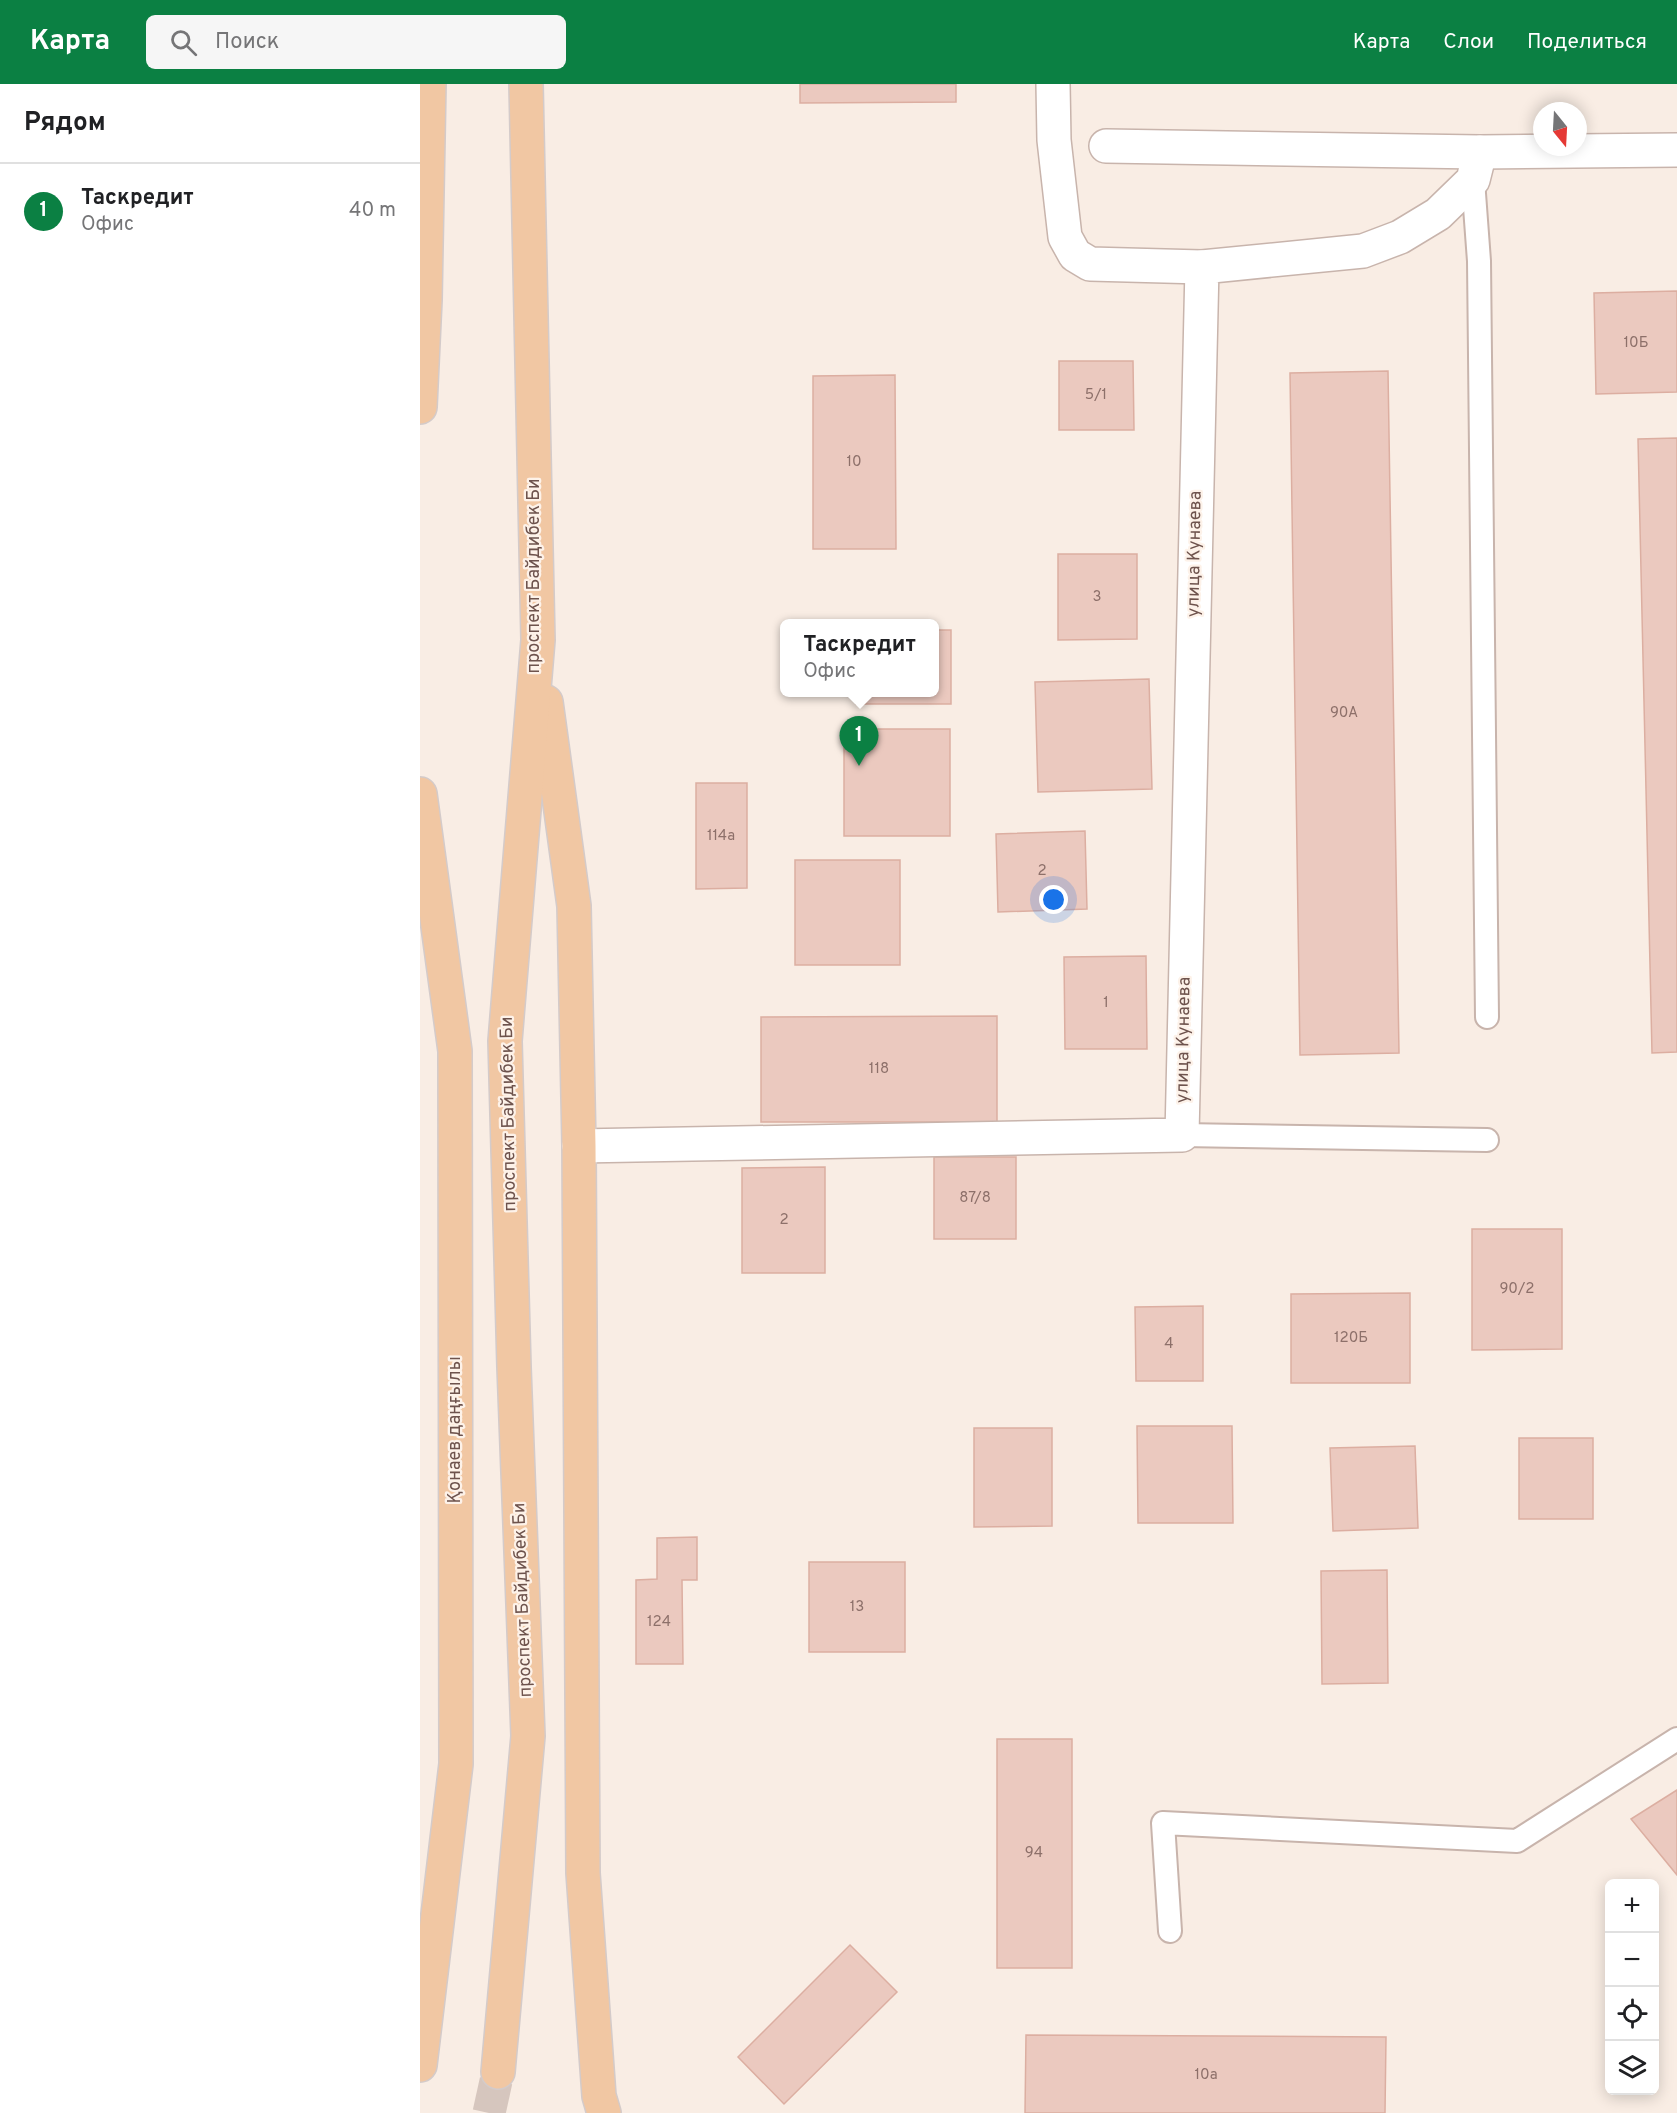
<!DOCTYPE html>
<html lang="ru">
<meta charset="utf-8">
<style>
:root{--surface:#fff;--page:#f6f6f6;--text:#202124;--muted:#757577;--line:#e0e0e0;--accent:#0b8043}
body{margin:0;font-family:Overpass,sans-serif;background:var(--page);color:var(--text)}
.controls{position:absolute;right:18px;bottom:18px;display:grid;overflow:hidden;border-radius:9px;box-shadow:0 3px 15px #0003}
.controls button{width:54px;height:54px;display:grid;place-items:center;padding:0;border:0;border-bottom:2px solid var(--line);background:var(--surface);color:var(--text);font:30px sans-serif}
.compass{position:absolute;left:1113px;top:18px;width:54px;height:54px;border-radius:50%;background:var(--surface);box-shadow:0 3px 15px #0003;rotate:162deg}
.you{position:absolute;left:634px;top:816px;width:21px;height:21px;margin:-15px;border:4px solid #fff;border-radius:50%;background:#1a73e8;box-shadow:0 0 0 9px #1a73e833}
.badge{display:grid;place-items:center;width:39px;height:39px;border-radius:50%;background:var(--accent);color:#fff;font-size:20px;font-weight:700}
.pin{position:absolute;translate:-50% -50px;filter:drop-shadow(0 2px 3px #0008)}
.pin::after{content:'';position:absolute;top:32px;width:21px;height:18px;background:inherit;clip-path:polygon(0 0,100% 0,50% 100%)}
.popup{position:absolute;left:360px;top:535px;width:159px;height:78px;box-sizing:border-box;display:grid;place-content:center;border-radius:9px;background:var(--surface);filter:drop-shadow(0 2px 4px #0005);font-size:20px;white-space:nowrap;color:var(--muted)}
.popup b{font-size:22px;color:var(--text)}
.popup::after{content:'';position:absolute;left:50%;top:100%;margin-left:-12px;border:12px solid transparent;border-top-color:var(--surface)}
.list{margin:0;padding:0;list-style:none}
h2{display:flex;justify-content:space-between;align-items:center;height:78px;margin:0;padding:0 24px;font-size:26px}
h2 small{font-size:20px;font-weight:400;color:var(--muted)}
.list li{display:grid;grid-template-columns:39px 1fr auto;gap:18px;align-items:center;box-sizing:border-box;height:96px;padding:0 24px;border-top:2px solid var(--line)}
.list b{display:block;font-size:22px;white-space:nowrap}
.list p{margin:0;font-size:20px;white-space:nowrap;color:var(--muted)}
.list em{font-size:20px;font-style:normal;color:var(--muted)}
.icon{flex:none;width:33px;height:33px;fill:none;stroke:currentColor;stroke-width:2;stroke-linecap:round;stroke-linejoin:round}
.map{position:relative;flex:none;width:1257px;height:2029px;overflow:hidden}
header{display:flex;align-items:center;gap:36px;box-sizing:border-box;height:84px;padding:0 30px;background:var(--accent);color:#fff}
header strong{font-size:28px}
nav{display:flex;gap:33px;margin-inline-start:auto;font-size:21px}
.search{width:420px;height:54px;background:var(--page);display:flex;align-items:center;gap:15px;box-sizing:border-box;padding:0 21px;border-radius:9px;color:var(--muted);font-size:22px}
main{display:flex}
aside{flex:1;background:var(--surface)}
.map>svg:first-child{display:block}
</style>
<header>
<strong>Карта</strong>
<div class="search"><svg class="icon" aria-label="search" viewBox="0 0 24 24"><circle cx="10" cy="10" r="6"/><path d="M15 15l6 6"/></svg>Поиск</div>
<nav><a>Карта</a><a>Слои</a><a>Поделиться</a></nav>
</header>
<main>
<aside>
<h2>Рядом<small></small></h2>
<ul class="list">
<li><span class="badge">1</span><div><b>Таскредит</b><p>Офис</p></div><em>40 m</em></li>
</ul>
</aside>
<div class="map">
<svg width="1257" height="2029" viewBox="0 0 1257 2029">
<rect width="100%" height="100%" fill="#f9ede4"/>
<!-- building -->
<g fill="#ebc9bf" stroke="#dcaea1" stroke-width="1.5">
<path d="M380 0H536V18L380 19Z"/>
<path d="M1257 207V308L1176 310 1174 209Z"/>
<path d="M639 277H713L714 346H639Z"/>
<path d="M968 287 979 969 880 971 870 289Z"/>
<path d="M475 291 476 465H393V292Z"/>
<path d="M1257 354V968L1232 969 1218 355Z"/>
<path d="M638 470H717V555L638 556Z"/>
<path d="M514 546H531V620H436V608H514Z"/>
<path d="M729 595 732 705 618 708 615 598Z"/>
<rect x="424" y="645" width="106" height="107"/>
<path d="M276 699H327V804L276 805Z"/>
<path d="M665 747 667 825 578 828 576 750Z"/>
<rect x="375" y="776" width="105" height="105"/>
<path d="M726 872 727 965H645L644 873Z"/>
<path d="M577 932V1038H341V933Z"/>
<rect x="514" y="1073" width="82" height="82"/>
<path d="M405 1083V1189H322V1084Z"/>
<path d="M1052 1145H1142V1265L1052 1266Z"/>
<path d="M990 1209V1299H871V1210Z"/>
<path d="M783 1222V1297H716L715 1223Z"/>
<path d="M717 1342H812L813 1439H718Z"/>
<path d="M554 1344H632V1442L554 1443Z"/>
<rect x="1099" y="1354" width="74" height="81"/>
<path d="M995 1362 998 1444 913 1447 910 1364Z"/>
<path d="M277 1453V1496H262L263 1580H216V1496L237 1495V1454Z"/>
<rect x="389" y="1478" width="96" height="90"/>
<path d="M967 1486 968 1599 902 1600 901 1487Z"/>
<rect x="577" y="1655" width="75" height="229"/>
<path d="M1257 1706V1791L1211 1735Z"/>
<path d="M430 1861 477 1908 364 2020 318 1973Z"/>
<path d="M606 1951 966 1953 965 2029H605Z"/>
</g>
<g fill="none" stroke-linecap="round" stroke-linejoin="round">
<!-- primary-tunnel -->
<path stroke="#d6c6be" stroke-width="33" stroke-dasharray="33 16" stroke-linecap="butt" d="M69 2029 78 1988"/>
<!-- service casing -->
<g stroke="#c8b4ac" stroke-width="26">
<g id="service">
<path d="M1053 96 1059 177 1067 933"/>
<path d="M762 1051 1067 1056"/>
<path d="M750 1847 743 1739 1097 1757 1257 1655"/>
</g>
</g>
<!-- minor casing -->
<g stroke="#c8b4ac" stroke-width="36">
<g id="minor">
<path d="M633 0 634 56 645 153 655 171 670 180 782 183"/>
<path d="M686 62 1060 68 1257 66"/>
<path d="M159 1062 762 1051 782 183 943 167 980 153 1018 130 1053 96 1060 68"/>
</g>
</g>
<!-- primary casing -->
<g stroke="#d4cbca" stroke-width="36">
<g id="primary">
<path d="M0 323 5 216 9 0"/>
<path d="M126 618 154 822 159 1062 163 1789 179 2012 184 2029"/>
<path d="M0 710 35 967 36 1680 0 1981"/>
<path d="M78 1988 108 1652 94 1283 85 957 118 556 106 0"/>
</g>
</g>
<!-- service -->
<use href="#service" stroke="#fff" stroke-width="22"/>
<!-- minor -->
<use href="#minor" stroke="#fff" stroke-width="33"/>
<!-- primary -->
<use href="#primary" stroke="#f1c7a3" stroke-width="33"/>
</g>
<g text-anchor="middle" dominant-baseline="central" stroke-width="4.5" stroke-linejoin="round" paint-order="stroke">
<!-- number labels -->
<g font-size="15" fill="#8d706a">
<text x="1216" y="259">10Б</text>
<text x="676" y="311">5/1</text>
<text x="434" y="378">10</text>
<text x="677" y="513">3</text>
<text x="924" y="629">90А</text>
<text x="301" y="752">114а</text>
<text x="622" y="787">2</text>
<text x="686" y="919">1</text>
<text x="459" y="985">118</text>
<text x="555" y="1114">87/8</text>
<text x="364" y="1136">2</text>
<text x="1097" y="1205">90/2</text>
<text x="931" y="1254">120Б</text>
<text x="749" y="1260">4</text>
<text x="437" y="1523">13</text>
<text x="239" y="1538">124</text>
<text x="614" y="1769">94</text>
<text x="786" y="1991">10а</text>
</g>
<!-- street labels -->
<g font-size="18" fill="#6e534d" stroke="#fdf2e9">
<text transform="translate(775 470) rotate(-89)">улица Кунаева</text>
<text transform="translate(114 492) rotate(-90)">проспект Байдибек Би</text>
<text transform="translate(764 956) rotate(-89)">улица Кунаева</text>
<text transform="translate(89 1030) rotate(-91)">проспект Байдибек Би</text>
<text transform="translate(35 1346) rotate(-90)">Қонаев даңғылы</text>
<text transform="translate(103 1516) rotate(-92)">проспект Байдибек Би</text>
</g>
</g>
</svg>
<div class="controls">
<button>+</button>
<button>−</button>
<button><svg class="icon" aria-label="locate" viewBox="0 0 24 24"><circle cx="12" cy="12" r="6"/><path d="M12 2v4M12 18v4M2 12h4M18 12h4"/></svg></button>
<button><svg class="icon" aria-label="layers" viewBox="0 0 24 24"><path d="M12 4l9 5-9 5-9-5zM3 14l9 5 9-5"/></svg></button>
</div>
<svg class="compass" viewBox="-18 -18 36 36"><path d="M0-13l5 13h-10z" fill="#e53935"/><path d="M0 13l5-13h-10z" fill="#757577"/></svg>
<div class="you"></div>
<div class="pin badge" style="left:439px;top:682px">1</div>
<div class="popup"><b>Таскредит</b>Офис</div>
</div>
</main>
